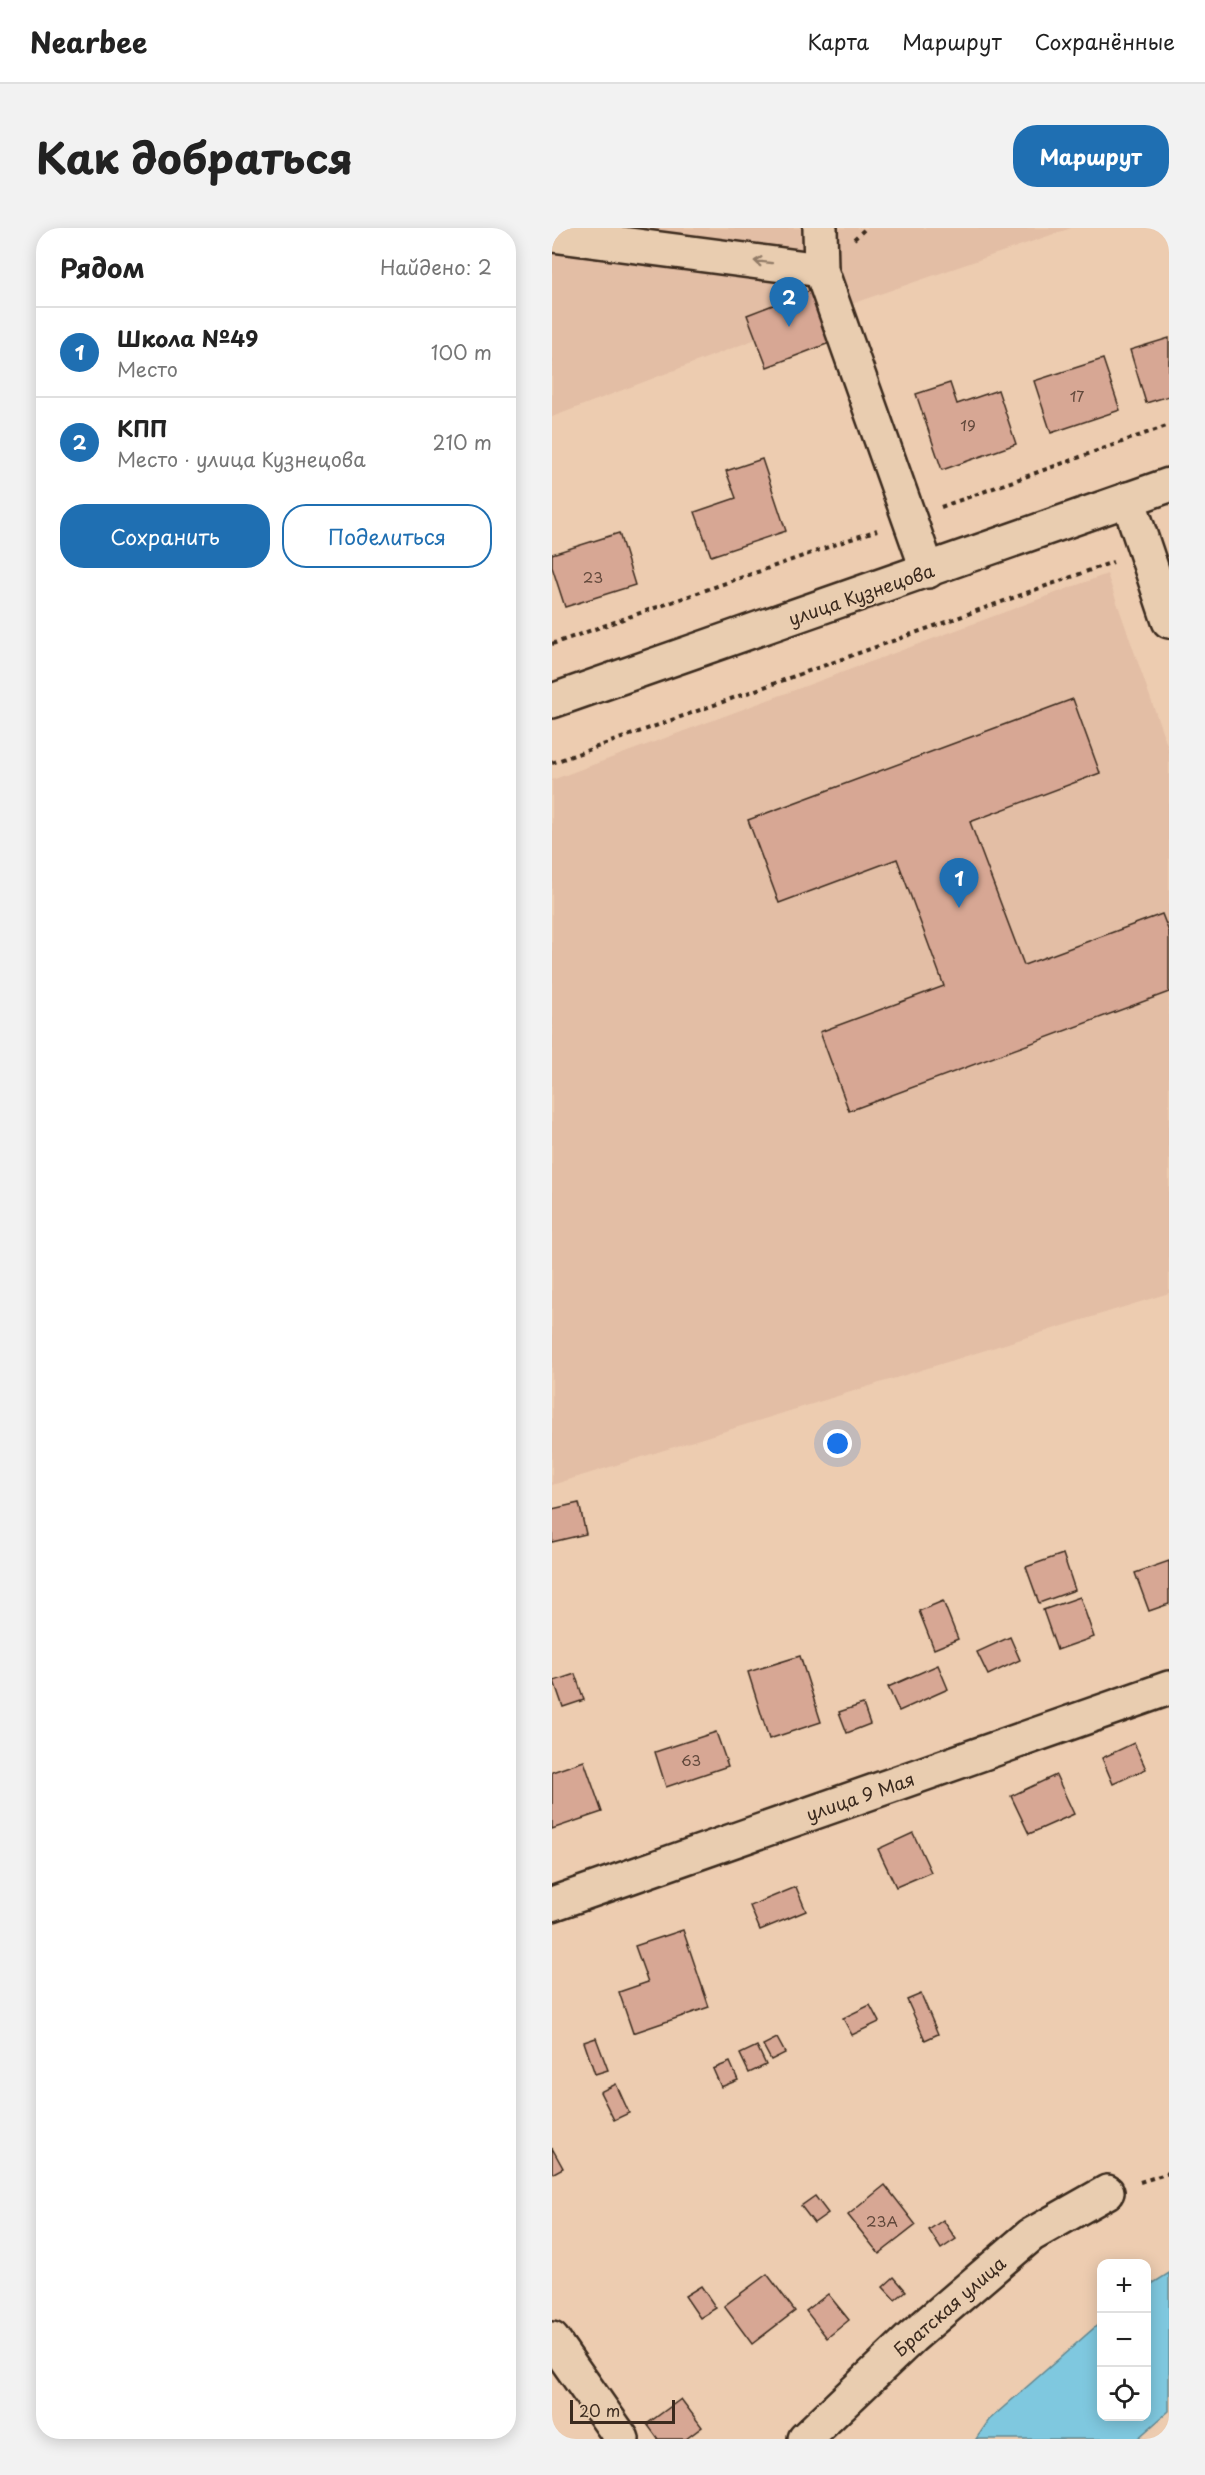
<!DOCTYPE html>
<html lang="ru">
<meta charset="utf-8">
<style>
:root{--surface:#fff;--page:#f2f2f2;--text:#222;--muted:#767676;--line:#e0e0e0;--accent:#1f6fb2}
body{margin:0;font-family:"Playpen Sans",sans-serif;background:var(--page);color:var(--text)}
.controls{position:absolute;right:18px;bottom:18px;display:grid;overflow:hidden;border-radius:12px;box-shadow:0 3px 15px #0003}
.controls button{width:54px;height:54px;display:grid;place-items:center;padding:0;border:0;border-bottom:2px solid var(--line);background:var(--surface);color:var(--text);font:30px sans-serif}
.scale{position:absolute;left:18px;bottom:15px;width:105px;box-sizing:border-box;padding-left:6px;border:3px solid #3b2a1e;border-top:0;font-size:16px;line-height:21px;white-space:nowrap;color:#3b2a1e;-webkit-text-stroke:4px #e9cdb0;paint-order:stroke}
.you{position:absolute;left:286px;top:1216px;width:21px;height:21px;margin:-15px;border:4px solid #fff;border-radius:50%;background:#1a73e8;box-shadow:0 0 0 9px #1a73e833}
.badge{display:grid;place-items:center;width:39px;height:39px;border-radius:50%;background:var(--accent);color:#fff;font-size:20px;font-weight:700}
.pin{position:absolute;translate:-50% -50px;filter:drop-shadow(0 2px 3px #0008)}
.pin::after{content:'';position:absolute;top:32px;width:21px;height:18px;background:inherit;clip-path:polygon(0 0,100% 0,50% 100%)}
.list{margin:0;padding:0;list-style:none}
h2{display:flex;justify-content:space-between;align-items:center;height:78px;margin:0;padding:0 24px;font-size:26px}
h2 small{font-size:20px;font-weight:400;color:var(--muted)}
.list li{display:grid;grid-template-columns:39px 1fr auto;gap:18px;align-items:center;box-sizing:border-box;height:90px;padding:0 24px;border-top:2px solid var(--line)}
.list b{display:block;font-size:22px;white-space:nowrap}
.list p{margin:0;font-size:20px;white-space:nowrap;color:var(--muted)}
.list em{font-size:20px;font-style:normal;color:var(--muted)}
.actions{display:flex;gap:12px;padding:18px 24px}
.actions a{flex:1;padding:14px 0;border:2px solid var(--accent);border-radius:24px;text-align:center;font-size:21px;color:var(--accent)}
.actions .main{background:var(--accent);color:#fff}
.icon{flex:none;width:33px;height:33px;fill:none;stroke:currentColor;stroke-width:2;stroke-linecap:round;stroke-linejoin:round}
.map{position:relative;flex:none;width:617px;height:2211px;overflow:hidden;border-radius:24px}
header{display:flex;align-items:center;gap:36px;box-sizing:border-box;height:84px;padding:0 30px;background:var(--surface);border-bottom:2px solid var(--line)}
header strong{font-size:28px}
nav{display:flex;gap:33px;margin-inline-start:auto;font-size:21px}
.intro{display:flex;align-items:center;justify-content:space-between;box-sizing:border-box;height:144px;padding:0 36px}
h1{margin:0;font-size:42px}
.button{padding:15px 27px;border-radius:24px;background:var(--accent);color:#fff;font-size:21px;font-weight:700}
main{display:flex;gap:36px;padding:0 36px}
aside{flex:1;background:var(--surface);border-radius:24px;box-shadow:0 3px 15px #0003}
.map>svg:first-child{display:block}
</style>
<header>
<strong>Nearbee</strong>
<nav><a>Карта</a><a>Маршрут</a><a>Сохранённые</a></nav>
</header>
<div class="intro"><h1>Как добраться</h1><a class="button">Маршрут</a></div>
<main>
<aside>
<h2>Рядом<small>Найдено: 2</small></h2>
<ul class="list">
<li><span class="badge">1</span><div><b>Школа №49</b><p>Место</p></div><em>100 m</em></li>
<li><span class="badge">2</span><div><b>КПП</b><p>Место · улица Кузнецова</p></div><em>210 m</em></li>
</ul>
<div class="actions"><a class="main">Сохранить</a><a>Поделиться</a></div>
</aside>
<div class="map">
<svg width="617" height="2211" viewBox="0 0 617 2211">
<rect width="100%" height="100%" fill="#edccb0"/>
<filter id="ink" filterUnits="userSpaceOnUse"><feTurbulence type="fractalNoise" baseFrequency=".0167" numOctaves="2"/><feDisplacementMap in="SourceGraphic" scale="12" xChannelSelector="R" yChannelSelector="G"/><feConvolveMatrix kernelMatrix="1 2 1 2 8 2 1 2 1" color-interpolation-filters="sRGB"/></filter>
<g filter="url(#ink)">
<!-- built -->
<g fill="#e3bea5">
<path d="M0 0H519L270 86 280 114 215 139 204 111 0 189Z"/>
<path d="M555 346 617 523V1065L0 1257V552Z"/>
</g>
<!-- water -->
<path fill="#7fc8df" stroke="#648992" stroke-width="1.5" d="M617 2045V2183L585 2211H424L437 2192 549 2094 550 2188H594L595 2059Z"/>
<!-- building -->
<g fill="#d7a794" stroke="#3b2a1e" stroke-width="1.5">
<path d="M260 62 280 114 215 139 195 87Z"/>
<path d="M617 110V168L594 175 578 122Z"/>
<path d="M551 131 568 182 499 205 482 153Z"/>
<path d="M398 155 405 176 446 162 464 216 390 242 364 166Z"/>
<path d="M210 231 234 303 159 328 143 284 184 270 174 243Z"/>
<path d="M67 305 83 357 13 379 0 339V326Z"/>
<path d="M521 471 548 545 418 594 472 737 610 686 617 704V764L297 883 268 804 392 758 345 631 227 675 196 592Z"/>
<path d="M27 1275 34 1306 0 1314V1281Z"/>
<path d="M511 1326 523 1362 487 1375 474 1339Z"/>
<path d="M617 1333V1376L597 1383 583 1345Z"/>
<path d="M528 1369 542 1409 505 1422 491 1382Z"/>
<path d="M391 1373 406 1411 382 1421 367 1383Z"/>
<path d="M458 1409 468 1432 436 1447 425 1424Z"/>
<path d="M248 1428 269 1494 217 1511 196 1444Z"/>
<path d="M386 1437 396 1461 347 1483 336 1459Z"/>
<path d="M23 1446 32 1472 11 1479 2 1453Z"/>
<path d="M311 1476 318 1496 295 1505 287 1484Z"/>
<path d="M164 1504 176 1538 114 1559 103 1524Z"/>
<path d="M582 1515 594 1541 561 1556 550 1530Z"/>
<path d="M32 1533 50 1584 0 1601V1544Z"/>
<path d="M504 1547 522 1586 477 1606 459 1568Z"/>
<path d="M361 1605 379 1644 344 1659 326 1621Z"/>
<path d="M244 1659 254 1683 208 1702 198 1678Z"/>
<path d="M131 1702 157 1779 81 1805 67 1764 96 1754 83 1718Z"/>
<path d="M369 1766 386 1806 373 1812 355 1772Z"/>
<path d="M318 1777 327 1794 300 1807 291 1790Z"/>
<path d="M44 1810 56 1842 43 1846 32 1814Z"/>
<path d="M225 1810 233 1825 219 1832 211 1817Z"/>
<path d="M205 1818 214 1837 197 1845 188 1826Z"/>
<path d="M178 1834 186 1852 169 1859 161 1841Z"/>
<path d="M64 1856 77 1885 62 1892 48 1864Z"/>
<path d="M0 1920 11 1940 0 1946Z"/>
<path d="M333 1957 364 1997 327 2026 296 1987Z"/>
<path d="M263 1968 276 1985 262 1995 249 1978Z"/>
<path d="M391 1992 404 2011 389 2021 377 2002Z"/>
<path d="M215 2046 243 2083 200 2116 172 2078Z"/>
<path d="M342 2049 354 2063 343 2072 331 2059Z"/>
<path d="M149 2058 164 2080 148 2090 133 2068Z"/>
<path d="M276 2066 297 2092 275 2110 254 2083Z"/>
<path d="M129 2171 150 2199 134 2211H106L95 2196Z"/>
</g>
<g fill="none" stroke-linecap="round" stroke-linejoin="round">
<!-- minor casing -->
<g stroke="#3b2a1e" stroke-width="38">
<g id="minor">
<path d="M268 0 269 42 376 343"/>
<path d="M0 7 269 42"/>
<path d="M576 271 617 393"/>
<path d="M0 473 617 257"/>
<path d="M0 1676 617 1460"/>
<path d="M0 2111 70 2211"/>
<path d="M253 2211 360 2109 479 2007 555 1964"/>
</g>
</g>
<!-- path -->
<g stroke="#3b2a1e" stroke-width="4" stroke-dasharray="4.5 4.5" stroke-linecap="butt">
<path d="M302 11 314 0"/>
<path d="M389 279 617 197"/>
<path d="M0 416 325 302"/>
<path d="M0 535 561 334"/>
<path d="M588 1954 617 1945"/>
</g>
<!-- minor -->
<use href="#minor" stroke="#e9cdb0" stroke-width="33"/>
</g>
<!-- one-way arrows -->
<defs><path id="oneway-shaft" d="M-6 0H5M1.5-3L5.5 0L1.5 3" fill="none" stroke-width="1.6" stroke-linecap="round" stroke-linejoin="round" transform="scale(1.5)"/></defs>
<use stroke="#927c67" href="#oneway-shaft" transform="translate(211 34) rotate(-173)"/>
</g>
<g text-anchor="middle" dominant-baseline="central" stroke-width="4.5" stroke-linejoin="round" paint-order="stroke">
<!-- number labels -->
<g font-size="15" fill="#62493c">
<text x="525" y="167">17</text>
<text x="416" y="196">19</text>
<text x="41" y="348">23</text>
<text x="139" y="1531">63</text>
<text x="330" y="1992">23А</text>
</g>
<!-- street labels -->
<g font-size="18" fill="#3b2a1e" stroke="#e9cdb0">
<text transform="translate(309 366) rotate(-19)">улица Кузнецова</text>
<text transform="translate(308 1568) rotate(-19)">улица 9 Мая</text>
<text transform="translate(397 2078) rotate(-41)">Братская улица</text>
</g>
</g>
</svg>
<div class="controls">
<button>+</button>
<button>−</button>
<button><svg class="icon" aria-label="locate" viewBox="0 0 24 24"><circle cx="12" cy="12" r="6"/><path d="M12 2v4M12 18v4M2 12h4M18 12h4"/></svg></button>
</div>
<div class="scale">20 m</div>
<div class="you"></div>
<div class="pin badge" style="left:407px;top:680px">1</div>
<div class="pin badge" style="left:237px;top:99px">2</div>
</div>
</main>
